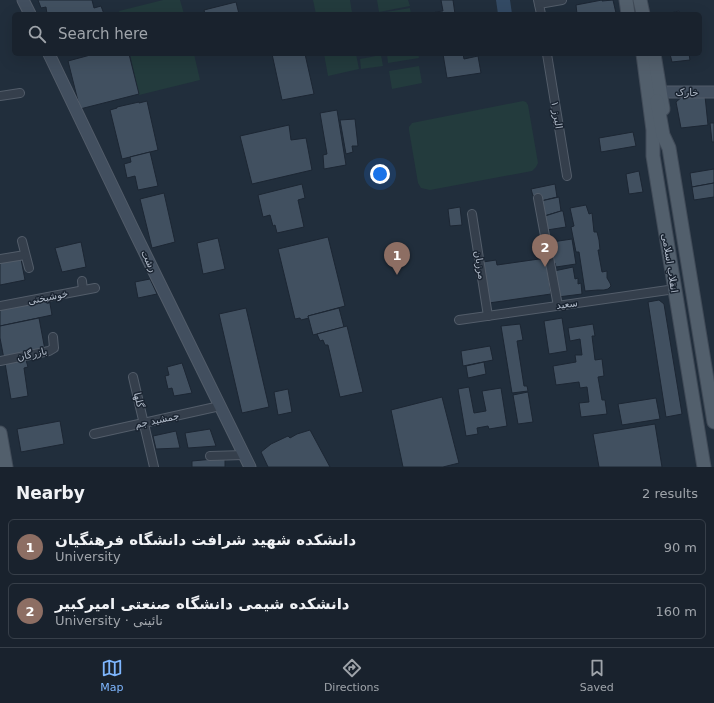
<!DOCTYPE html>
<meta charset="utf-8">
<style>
:root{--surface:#19222d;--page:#222a35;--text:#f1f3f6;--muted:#9fa4aa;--line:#373f49;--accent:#7eb6fe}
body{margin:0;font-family:"DejaVu Sans","Noto Sans Arabic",sans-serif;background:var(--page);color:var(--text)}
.you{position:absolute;left:380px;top:174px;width:14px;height:14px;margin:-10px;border:3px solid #fff;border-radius:50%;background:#1a73e8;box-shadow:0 0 0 6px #1a73e833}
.badge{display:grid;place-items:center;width:26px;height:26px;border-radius:50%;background:var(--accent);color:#fff;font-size:13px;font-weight:700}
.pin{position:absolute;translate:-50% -33px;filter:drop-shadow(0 1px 2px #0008)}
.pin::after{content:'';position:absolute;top:21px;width:14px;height:12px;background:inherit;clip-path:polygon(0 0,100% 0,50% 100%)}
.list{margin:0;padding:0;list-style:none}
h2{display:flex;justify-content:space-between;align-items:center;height:52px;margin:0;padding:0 16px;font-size:17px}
h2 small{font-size:13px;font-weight:400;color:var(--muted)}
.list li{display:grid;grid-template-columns:26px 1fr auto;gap:12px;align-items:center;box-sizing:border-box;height:56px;margin:0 8px 8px;padding:0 8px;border:1px solid var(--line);border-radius:6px}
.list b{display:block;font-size:15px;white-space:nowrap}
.list p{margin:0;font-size:13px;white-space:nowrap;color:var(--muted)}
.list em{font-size:13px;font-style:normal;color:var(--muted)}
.icon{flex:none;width:22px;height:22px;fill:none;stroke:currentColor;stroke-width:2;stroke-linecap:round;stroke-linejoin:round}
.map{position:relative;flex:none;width:714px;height:467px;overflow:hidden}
.search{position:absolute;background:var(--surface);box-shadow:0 4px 16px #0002;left:12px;right:12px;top:12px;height:44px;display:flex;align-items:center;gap:10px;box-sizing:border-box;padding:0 14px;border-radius:6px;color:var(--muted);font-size:15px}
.sheet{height:180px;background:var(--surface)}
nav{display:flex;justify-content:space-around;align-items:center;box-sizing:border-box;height:56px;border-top:1px solid var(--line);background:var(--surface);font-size:11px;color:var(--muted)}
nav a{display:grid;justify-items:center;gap:2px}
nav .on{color:var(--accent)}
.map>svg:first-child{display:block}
</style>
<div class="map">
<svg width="714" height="467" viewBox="0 0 714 467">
<rect width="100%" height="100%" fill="#212e3c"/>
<!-- green -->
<g fill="#233b3d">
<path d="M163 0H180L184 14H120L119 11Z"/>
<path d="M313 0H350L352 13 345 14H316Z"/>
<path d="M377 0H408L410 6 379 12Z"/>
<path d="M410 8 411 14H380V13Z"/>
<path d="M130 54H194L200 80 139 95Z"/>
<path d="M324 54H356L359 69 328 76Z"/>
<path d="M387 54H418L419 58 388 63Z"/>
<path d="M381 55 383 66 361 69 360 59Z"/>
<path d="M419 66 422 83 392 89 389 71Z"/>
<path d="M523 101 526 102 528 105 538 163 536 167 532 171 430 190 421 188 418 183 409 130V127L412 123Z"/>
</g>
<!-- water -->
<path fill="#334a64" d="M496 0H510L512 14H498Z"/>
<!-- building -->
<g fill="#415060" stroke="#1c2633">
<path d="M38 0H92L94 8 101 6 104 14H47L46 7 41 8Z"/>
<path d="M441 0H453L455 14H435V12L443 11Z"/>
<path d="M602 0V1L613 0 616 13 608 14H577L576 5Z"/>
<path d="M236 2 239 14H205L204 10Z"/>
<path d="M679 11V14H666Z"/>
<path d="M94 54H129L139 94 80 109 68 61Z"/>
<path d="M272 54H305L314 94 282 100Z"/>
<path d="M443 54H463L464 59 478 56 481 73 447 78Z"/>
<path d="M670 54H689L690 60 672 62Z"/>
<path d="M683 96H705L708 125 681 128 676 102Z"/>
<path d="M147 101 158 150 122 159 110 110 117 108V107L139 102V103Z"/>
<path d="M337 110 346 165 324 169 323 155 327 154 320 113Z"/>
<path d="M355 119 358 146H352L353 152 346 154 340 120Z"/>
<path d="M710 123H714V142H712Z"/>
<path d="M289 125 291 140 306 138 312 170 252 184 240 136Z"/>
<path d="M633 132 636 146 601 152 599 138Z"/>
<path d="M150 152 158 186 138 190 135 176 127 178 124 164 131 162 130 157Z"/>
<path d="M714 169V183L692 187 690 173Z"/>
<path d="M639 171 643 192 629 194 626 174Z"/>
<path d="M714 183V197L694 200 692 187Z"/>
<path d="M302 184 305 198 298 200 304 227 277 233 275 225 273 226 270 215 263 217 258 195Z"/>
<path d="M555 184 557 197 541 201 539 195 533 196 531 189Z"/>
<path d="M164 193 175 242 152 248 140 199Z"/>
<path d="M559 197 561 211 544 216 541 201Z"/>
<path d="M586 205 589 214 592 213 594 232H597L599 240 600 250H598L602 272 607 271V278L610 283 611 286 608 289 604 290H598L585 291 579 252H576L571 227 574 226 570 208Z"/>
<path d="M460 207 462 225 450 226 448 209Z"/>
<path d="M561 211H563L566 227 547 230 545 216Z"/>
<path d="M328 237 345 306 308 316 309 318 301 320 300 318 295 319 278 249Z"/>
<path d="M218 238 225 269 203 274 197 243Z"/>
<path d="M572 239 576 264 556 267 555 263H553L551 248H553L552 242Z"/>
<path d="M81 242 86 267 62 272 55 248Z"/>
<path d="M546 258 551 294 489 303 483 262 496 260 497 265Z"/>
<path d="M21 259 25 280 0 285V263Z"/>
<path d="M573 267 575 279 578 278V284L581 283 582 294 558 297 554 271Z"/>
<path d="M150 279 157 294 138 298 135 282Z"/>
<path d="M49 298 52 315 0 326V308Z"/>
<path d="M659 300 664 304 682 414 666 417 648 302Z"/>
<path d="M246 308 269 407 242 413 219 314Z"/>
<path d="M339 308 344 327 313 335 308 316Z"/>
<path d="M39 318 45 350 4 359 0 338V326Z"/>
<path d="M562 318 567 351 549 354 544 321Z"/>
<path d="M520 324 523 340 517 341 524 386H527L528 391 512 393 501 326Z"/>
<path d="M593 324 595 336H592L595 360 602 359 604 376 598 377 602 400H605L607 414 581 417 579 403 589 402 587 387 580 388 579 382 556 385 553 366 576 362 575 355H582L580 339 570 341 568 328Z"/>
<path d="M347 326 363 392 340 397 328 345H325L323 340 320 341 317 334Z"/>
<path d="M490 346 493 360 463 366 461 351Z"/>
<path d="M26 360 28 367 24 368 28 396 11 399 5 363Z"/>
<path d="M484 362 486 374 468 378 466 366Z"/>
<path d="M182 363 192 393 174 396 172 388 168 389 165 376 169 375 167 367Z"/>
<path d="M469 387 474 413 486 411 482 391 501 388 507 426 489 429 488 426 477 428 478 434 466 436 458 389Z"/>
<path d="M288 389 292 412 278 415 274 392Z"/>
<path d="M528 392 533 422 518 424 513 395Z"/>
<path d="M442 397 459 463 443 467H403L391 410Z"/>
<path d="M656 398 660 419 622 425 618 404Z"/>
<path d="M60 421 64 444 21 452 17 429Z"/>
<path d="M655 424 662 467H599L593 434Z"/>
<path d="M210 429 216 446 188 448 185 433Z"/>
<path d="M310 430 330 467H268L261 452 271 444 288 436 290 438 297 434Z"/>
<path d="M176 431 180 448 156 449 153 436Z"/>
<path d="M225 458V467H192V461Z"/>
</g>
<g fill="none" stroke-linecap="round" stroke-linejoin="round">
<!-- street casing -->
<g stroke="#535d6a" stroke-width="10">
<g id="street">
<path d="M538 0 541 14"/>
<path d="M539 4 562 0"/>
<path d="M547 54 567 176"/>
<path d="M0 96 20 93"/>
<path d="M538 198 558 306"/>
<path d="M472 214 488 316"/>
<path d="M22 241 29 268"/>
<path d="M0 259 25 255"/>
<path d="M82 281 83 290"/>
<path d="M0 306 95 288"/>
<path d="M459 320 675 289"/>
<path d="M0 361 49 351 54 348 53 337"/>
<path d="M133 377 154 467"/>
<path d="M94 434 220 406"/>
<path d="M210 456 244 455"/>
</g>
</g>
<!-- secondary casing -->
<g stroke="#535d6a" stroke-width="13">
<g id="secondary">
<path d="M23 0 30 14"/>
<path d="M49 54 134 231 250 467"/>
<path d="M660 92H714"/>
</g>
</g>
<!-- primary casing -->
<g stroke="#414b58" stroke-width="15">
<g id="primary">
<path d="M626 0 628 14"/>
<path d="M640 0 643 14"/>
<path d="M643 54 653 130V156L704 467"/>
<path d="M654 54 663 109"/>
<path d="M657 101 663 135 669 148 714 422"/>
<path d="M0 433 6 467"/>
</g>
</g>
<!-- street -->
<use href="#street" stroke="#353f4c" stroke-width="8"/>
<!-- secondary -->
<use href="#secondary" stroke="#424f5f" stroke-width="11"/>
<!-- primary -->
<use href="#primary" stroke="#525f6c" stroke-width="13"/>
</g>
<g text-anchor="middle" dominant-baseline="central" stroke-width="3" stroke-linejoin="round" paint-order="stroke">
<!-- street labels -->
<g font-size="10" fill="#b0bac8" stroke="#1a2431">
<text x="687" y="92">خارک</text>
<text transform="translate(557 115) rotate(81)">البرز ۱</text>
<text transform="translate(149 261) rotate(64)">رشت</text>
<text transform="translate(670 263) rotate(81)">انقلاب اسلامی</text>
<text transform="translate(480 265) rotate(81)">مرزبان</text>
<text transform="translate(48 297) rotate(-11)">خوشبختی</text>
<text transform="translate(567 304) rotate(-8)">سعید</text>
<text transform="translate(32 354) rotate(-13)">بازرگان</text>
<text transform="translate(139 400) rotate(77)">گلها</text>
<text transform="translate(157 420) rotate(-12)">جمشید جم</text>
</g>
</g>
</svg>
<div class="you"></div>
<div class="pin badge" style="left:397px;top:275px;background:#8d6e63">1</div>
<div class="pin badge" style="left:545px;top:267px;background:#8d6e63">2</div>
<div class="search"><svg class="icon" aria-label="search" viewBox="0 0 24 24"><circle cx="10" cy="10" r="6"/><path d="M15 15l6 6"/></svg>Search here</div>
</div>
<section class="sheet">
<h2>Nearby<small>2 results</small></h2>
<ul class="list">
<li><span class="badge" style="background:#8d6e63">1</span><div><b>دانشکده شهید شرافت دانشگاه فرهنگیان</b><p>University</p></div><em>90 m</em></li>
<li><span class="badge" style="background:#8d6e63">2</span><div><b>دانشکده شیمی دانشگاه صنعتی امیرکبیر</b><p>University · نائینی</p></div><em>160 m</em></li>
</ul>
</section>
<nav>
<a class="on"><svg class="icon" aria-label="map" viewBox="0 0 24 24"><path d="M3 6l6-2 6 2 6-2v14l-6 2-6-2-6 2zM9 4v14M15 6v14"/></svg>Map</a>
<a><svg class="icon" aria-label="directions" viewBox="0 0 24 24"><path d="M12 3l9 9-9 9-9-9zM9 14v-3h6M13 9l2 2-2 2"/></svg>Directions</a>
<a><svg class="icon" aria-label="saved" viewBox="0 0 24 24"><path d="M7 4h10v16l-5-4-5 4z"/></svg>Saved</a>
</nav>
